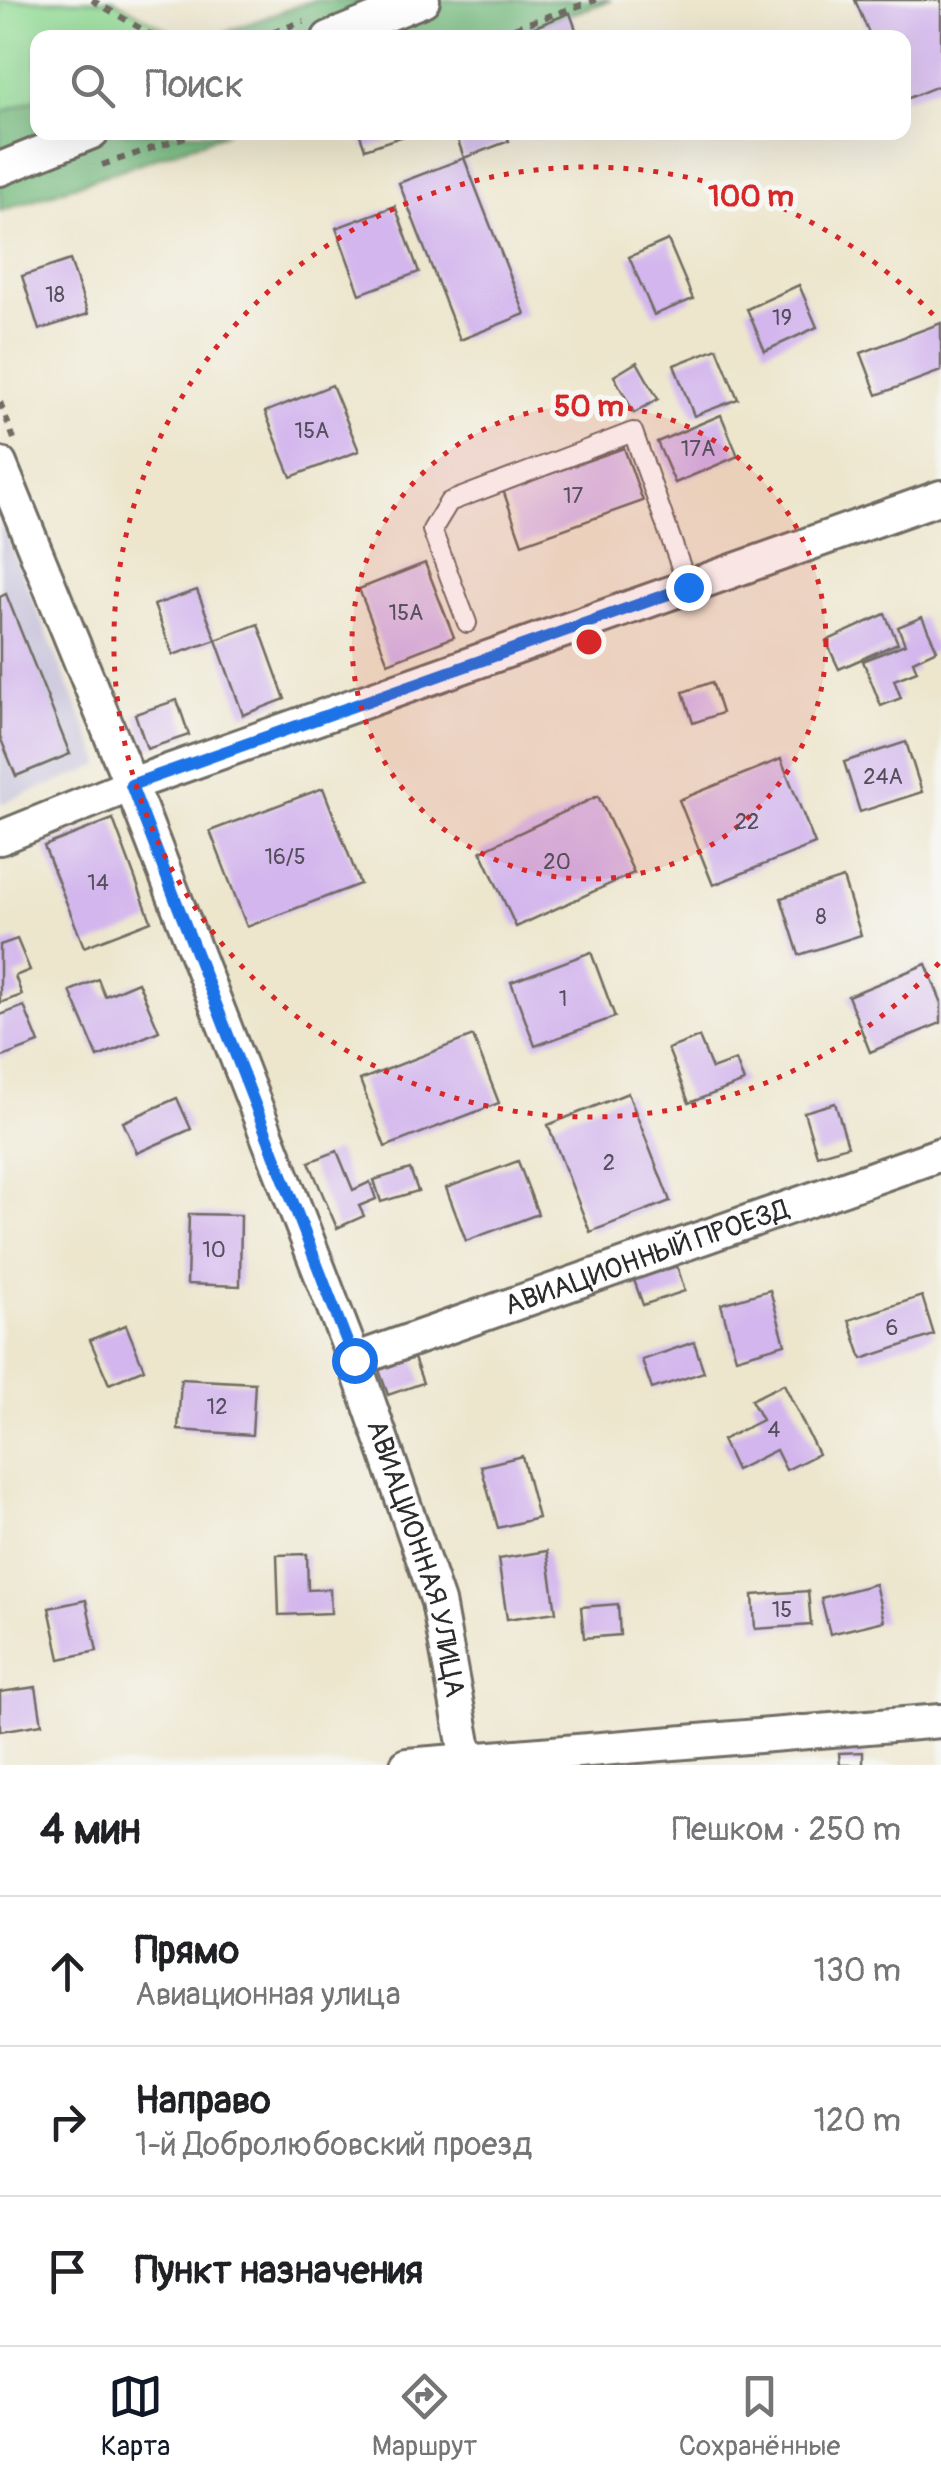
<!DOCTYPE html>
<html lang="ru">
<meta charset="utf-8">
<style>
:root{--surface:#fff;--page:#f2f2f2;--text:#202124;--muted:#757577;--line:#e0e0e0;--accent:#111827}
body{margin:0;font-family:Pangolin,sans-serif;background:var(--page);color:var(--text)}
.stop{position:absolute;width:30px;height:30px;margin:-22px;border:8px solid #1a73e8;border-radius:50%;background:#fff}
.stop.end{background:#1a73e8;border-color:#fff;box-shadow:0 2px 10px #0008}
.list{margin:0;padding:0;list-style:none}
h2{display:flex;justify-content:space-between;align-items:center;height:130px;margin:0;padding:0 40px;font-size:42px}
h2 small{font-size:32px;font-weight:400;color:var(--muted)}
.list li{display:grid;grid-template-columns:65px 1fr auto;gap:30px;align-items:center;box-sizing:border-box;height:150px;padding:0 40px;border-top:2px solid var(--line)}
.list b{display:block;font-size:38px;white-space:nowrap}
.list p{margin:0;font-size:32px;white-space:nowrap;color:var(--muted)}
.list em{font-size:32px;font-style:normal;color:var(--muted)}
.icon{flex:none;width:55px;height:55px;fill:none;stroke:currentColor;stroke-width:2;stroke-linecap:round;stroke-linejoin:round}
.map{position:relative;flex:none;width:941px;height:1765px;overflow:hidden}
.search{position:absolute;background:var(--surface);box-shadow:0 10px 40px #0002;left:30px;right:30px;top:30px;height:110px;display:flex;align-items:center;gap:25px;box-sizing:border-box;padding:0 35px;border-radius:20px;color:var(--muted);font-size:38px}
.sheet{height:580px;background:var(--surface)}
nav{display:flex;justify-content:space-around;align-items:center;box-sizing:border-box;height:140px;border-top:2px solid var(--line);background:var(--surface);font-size:28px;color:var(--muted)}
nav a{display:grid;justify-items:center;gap:5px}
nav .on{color:var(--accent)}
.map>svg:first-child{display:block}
</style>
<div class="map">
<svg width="941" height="1765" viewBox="0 0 941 1765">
<rect width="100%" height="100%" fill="#f6f6f2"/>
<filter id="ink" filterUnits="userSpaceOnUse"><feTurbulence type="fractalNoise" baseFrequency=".01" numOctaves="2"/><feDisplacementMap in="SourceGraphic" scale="20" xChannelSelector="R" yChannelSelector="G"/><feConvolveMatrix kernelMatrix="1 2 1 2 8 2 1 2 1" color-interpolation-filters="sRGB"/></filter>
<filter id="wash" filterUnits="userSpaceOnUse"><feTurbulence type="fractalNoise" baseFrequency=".0048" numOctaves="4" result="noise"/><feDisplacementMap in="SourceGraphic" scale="40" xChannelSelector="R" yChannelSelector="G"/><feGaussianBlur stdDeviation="2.25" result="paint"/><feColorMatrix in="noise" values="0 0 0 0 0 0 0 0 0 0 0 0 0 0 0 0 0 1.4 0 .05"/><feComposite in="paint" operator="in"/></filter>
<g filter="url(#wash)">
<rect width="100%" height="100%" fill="#ede6cd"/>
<!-- industrial -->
<path fill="#c5c0da" d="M0 521 102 765 0 804Z"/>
<!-- green -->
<path fill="#93db96" stroke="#5f8360" stroke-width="2.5" d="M0 0H114L180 37 38 38 37 99 0 113Z"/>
<!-- forest -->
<g fill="#76bb7f" stroke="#507355" stroke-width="2.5">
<path d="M314 0H611L504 37 209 38Z"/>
<path d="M37 99 38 132 227 133 0 211V113Z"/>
</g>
<g id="blocks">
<!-- building -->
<g fill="#d3b6ed">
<path d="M855 0H941V85L904 100V38H871Z"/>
<path d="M570 13 579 38H530L527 30Z"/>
<path d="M359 132H412L413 133 365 149Z"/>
<path d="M455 132H506L509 141 464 158Z"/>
<path d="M464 158 525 314 460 340 399 183Z"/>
<path d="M395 206 419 272 360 294 336 228Z"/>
<path d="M668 240 693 299 654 315 629 257Z"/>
<path d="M70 260 88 314 39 330 22 276Z"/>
<path d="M799 285 817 327 765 351 747 309Z"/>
<path d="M941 323V371L877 395 861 353Z"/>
<path d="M717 348 738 399 694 416 674 365Z"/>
<path d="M637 362 658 399 634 413 614 376Z"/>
<path d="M332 385 359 451 291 477 265 412Z"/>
<path d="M721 415 738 456 675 483 657 442Z"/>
<path d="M624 448 643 501 522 544 503 490Z"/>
<path d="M425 563 454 637 388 663 359 589Z"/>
<path d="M197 590 216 640 258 624 285 699 243 715 216 640 173 655 154 605Z"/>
<path d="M6 594 70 754 16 776 0 737V597Z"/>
<path d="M885 614 898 643 839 669 826 641Z"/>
<path d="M922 617 937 650 913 661 917 671 894 680 901 698 881 706 863 661 905 644 898 627Z"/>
<path d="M712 682 722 713 693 723 683 692Z"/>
<path d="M177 700 189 735 147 749 135 714Z"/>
<path d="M906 742 922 792 860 812 844 762Z"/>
<path d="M781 759 815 844 713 885 679 800Z"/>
<path d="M323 788 360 884 247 927 210 831Z"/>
<path d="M598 796 634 873 516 927 481 851Z"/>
<path d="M113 819 151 921 84 947 44 846Z"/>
<path d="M843 878 861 935 799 955 781 898Z"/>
<path d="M17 939 30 970 15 976 22 995 0 1003V945Z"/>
<path d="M591 952 615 1017 535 1046 511 982Z"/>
<path d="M926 964 941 1001V1023L870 1052 848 996Z"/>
<path d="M98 979 105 996 138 982 159 1031 98 1057 70 991Z"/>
<path d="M24 1006 39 1043 0 1058V1015Z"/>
<path d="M473 1036 499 1103 385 1147 360 1080Z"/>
<path d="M699 1037 712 1069 736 1060 744 1082 689 1103 668 1049Z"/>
<path d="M628 1093 670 1201 590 1232 548 1125Z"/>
<path d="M177 1098 191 1129 137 1153 123 1122Z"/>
<path d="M835 1103 848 1146 817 1155 804 1112Z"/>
<path d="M337 1151 353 1190 370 1182 376 1199 359 1206 364 1216 337 1228 309 1162Z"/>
<path d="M518 1161 538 1214 466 1241 446 1188Z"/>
<path d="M410 1169 418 1191 381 1202 374 1180Z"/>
<path d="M189 1214 241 1215 240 1286 187 1284Z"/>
<path d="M677 1266 685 1291 643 1305 634 1280Z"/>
<path d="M770 1290 785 1344 736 1358 721 1304Z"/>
<path d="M922 1296 934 1335 862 1359 849 1320Z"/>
<path d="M126 1325 144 1369 109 1384 90 1340Z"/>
<path d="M694 1342 704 1372 652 1389 642 1360Z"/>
<path d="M414 1358 423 1383 388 1395 379 1370Z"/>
<path d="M181 1379 255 1383 252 1435 178 1430Z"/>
<path d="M784 1384 818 1454 786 1470 776 1450 736 1470 722 1440 762 1420 751 1400Z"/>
<path d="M522 1456 538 1518 498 1528 481 1466Z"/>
<path d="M547 1551 556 1612 507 1619 498 1559Z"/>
<path d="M307 1554 308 1590 330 1589 331 1613 279 1615 277 1555Z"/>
<path d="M875 1584 884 1621 830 1634 821 1598Z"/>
<path d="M808 1591 811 1625 755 1629 753 1595Z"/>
<path d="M86 1600 97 1651 60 1659 49 1608Z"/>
<path d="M618 1604 620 1635 584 1638 581 1607Z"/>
<path d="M36 1687 42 1724 0 1731V1692Z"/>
<path d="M863 1752V1765H840L839 1753Z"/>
</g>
</g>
</g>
<g filter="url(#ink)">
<use href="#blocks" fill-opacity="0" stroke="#6f6c64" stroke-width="2.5"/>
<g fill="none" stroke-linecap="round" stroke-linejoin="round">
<!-- service casing -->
<g stroke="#6f6c64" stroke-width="22">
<path id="service" d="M467 623 432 530 449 502 633 432 688 587"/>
</g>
<!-- minor casing -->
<g stroke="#6f6c64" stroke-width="38">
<g id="minor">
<path d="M329 38 423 0"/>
<path d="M0 169 92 132"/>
<path id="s1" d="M0 464 131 785 354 1360 438 1602 468 1765"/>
<path d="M0 838 146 779 941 497"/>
<path id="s2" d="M354 1360 941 1154"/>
<path d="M407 1765 941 1721"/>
</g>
</g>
<!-- path -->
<g stroke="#6f6c64" stroke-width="6" stroke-dasharray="8 8" stroke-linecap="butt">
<path d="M92 0 157 38"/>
<path d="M258 38 304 21"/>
<path d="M484 38 596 0"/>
<path d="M102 165 200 132"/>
<path d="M0 402 14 439"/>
</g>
<!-- service -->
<use href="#service" stroke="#fff" stroke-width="18"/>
<!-- minor -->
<use href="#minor" stroke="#fff" stroke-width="32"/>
</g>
</g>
<g fill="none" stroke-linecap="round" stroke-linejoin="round" filter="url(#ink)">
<!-- route -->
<path stroke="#1a73e8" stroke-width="12" d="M354 1360 131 785 688 587"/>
</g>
<!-- distance rings -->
<circle cx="589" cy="642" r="237" fill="#d62828" fill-opacity=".12"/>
<g fill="none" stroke="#d62828" stroke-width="5" stroke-dasharray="5 10">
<circle cx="589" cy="642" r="237"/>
<path d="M939 963A475 475 0 1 1 939 321"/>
</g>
<g text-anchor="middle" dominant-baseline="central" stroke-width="10" stroke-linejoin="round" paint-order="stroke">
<!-- number labels -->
<g font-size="22" fill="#554e5c">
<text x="55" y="295">18</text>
<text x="782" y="318">19</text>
<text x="312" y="431">15А</text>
<text x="698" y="449">17А</text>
<text x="573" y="496">17</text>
<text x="406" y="613">15А</text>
<text x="883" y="777">24А</text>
<text x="747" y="822">22</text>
<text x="285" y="857">16/5</text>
<text x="557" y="862">20</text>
<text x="98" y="883">14</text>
<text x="821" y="917">8</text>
<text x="563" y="999">1</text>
<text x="609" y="1163">2</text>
<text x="214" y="1250">10</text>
<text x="892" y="1328">6</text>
<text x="217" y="1407">12</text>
<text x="774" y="1430">4</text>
<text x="782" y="1610">15</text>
</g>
<!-- street labels -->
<g font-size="28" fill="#2b2b2b" stroke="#f6f6f2">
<text stroke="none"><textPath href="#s2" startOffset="310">АВИАЦИОННЫЙ ПРОЕЗД</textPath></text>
<text stroke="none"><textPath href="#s1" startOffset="1172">АВИАЦИОННАЯ УЛИЦА</textPath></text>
</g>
</g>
<circle cx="589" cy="642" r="15" fill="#d62828" stroke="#f6f6f2" stroke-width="5"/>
<g font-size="30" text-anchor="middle" font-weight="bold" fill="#d62828" stroke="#f6f6f2" stroke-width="10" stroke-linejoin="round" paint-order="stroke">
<text x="751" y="206">100 m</text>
<text x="589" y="416">50 m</text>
</g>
</svg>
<div class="stop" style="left:354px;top:1360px"></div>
<div class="stop end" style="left:688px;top:587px"></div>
<div class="search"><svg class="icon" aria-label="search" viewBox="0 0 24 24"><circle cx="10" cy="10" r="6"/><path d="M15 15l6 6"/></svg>Поиск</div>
</div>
<section class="sheet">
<h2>4 мин<small>Пешком · 250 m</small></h2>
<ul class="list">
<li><svg class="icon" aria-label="ahead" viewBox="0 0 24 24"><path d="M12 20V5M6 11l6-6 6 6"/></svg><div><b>Прямо</b><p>Авиационная улица</p></div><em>130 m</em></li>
<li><svg class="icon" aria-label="right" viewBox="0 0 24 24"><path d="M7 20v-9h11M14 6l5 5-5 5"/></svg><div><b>Направо</b><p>1-й Добролюбовский проезд</p></div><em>120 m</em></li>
<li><svg class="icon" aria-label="arrive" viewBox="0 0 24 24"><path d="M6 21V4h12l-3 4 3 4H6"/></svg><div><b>Пункт назначения</b></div></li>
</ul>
</section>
<nav>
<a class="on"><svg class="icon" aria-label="map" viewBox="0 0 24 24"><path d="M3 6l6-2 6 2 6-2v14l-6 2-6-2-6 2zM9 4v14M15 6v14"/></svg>Карта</a>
<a><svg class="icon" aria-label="directions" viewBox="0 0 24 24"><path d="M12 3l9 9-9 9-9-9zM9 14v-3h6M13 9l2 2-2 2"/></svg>Маршрут</a>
<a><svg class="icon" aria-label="saved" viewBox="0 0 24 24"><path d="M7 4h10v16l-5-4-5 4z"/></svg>Сохранённые</a>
</nav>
